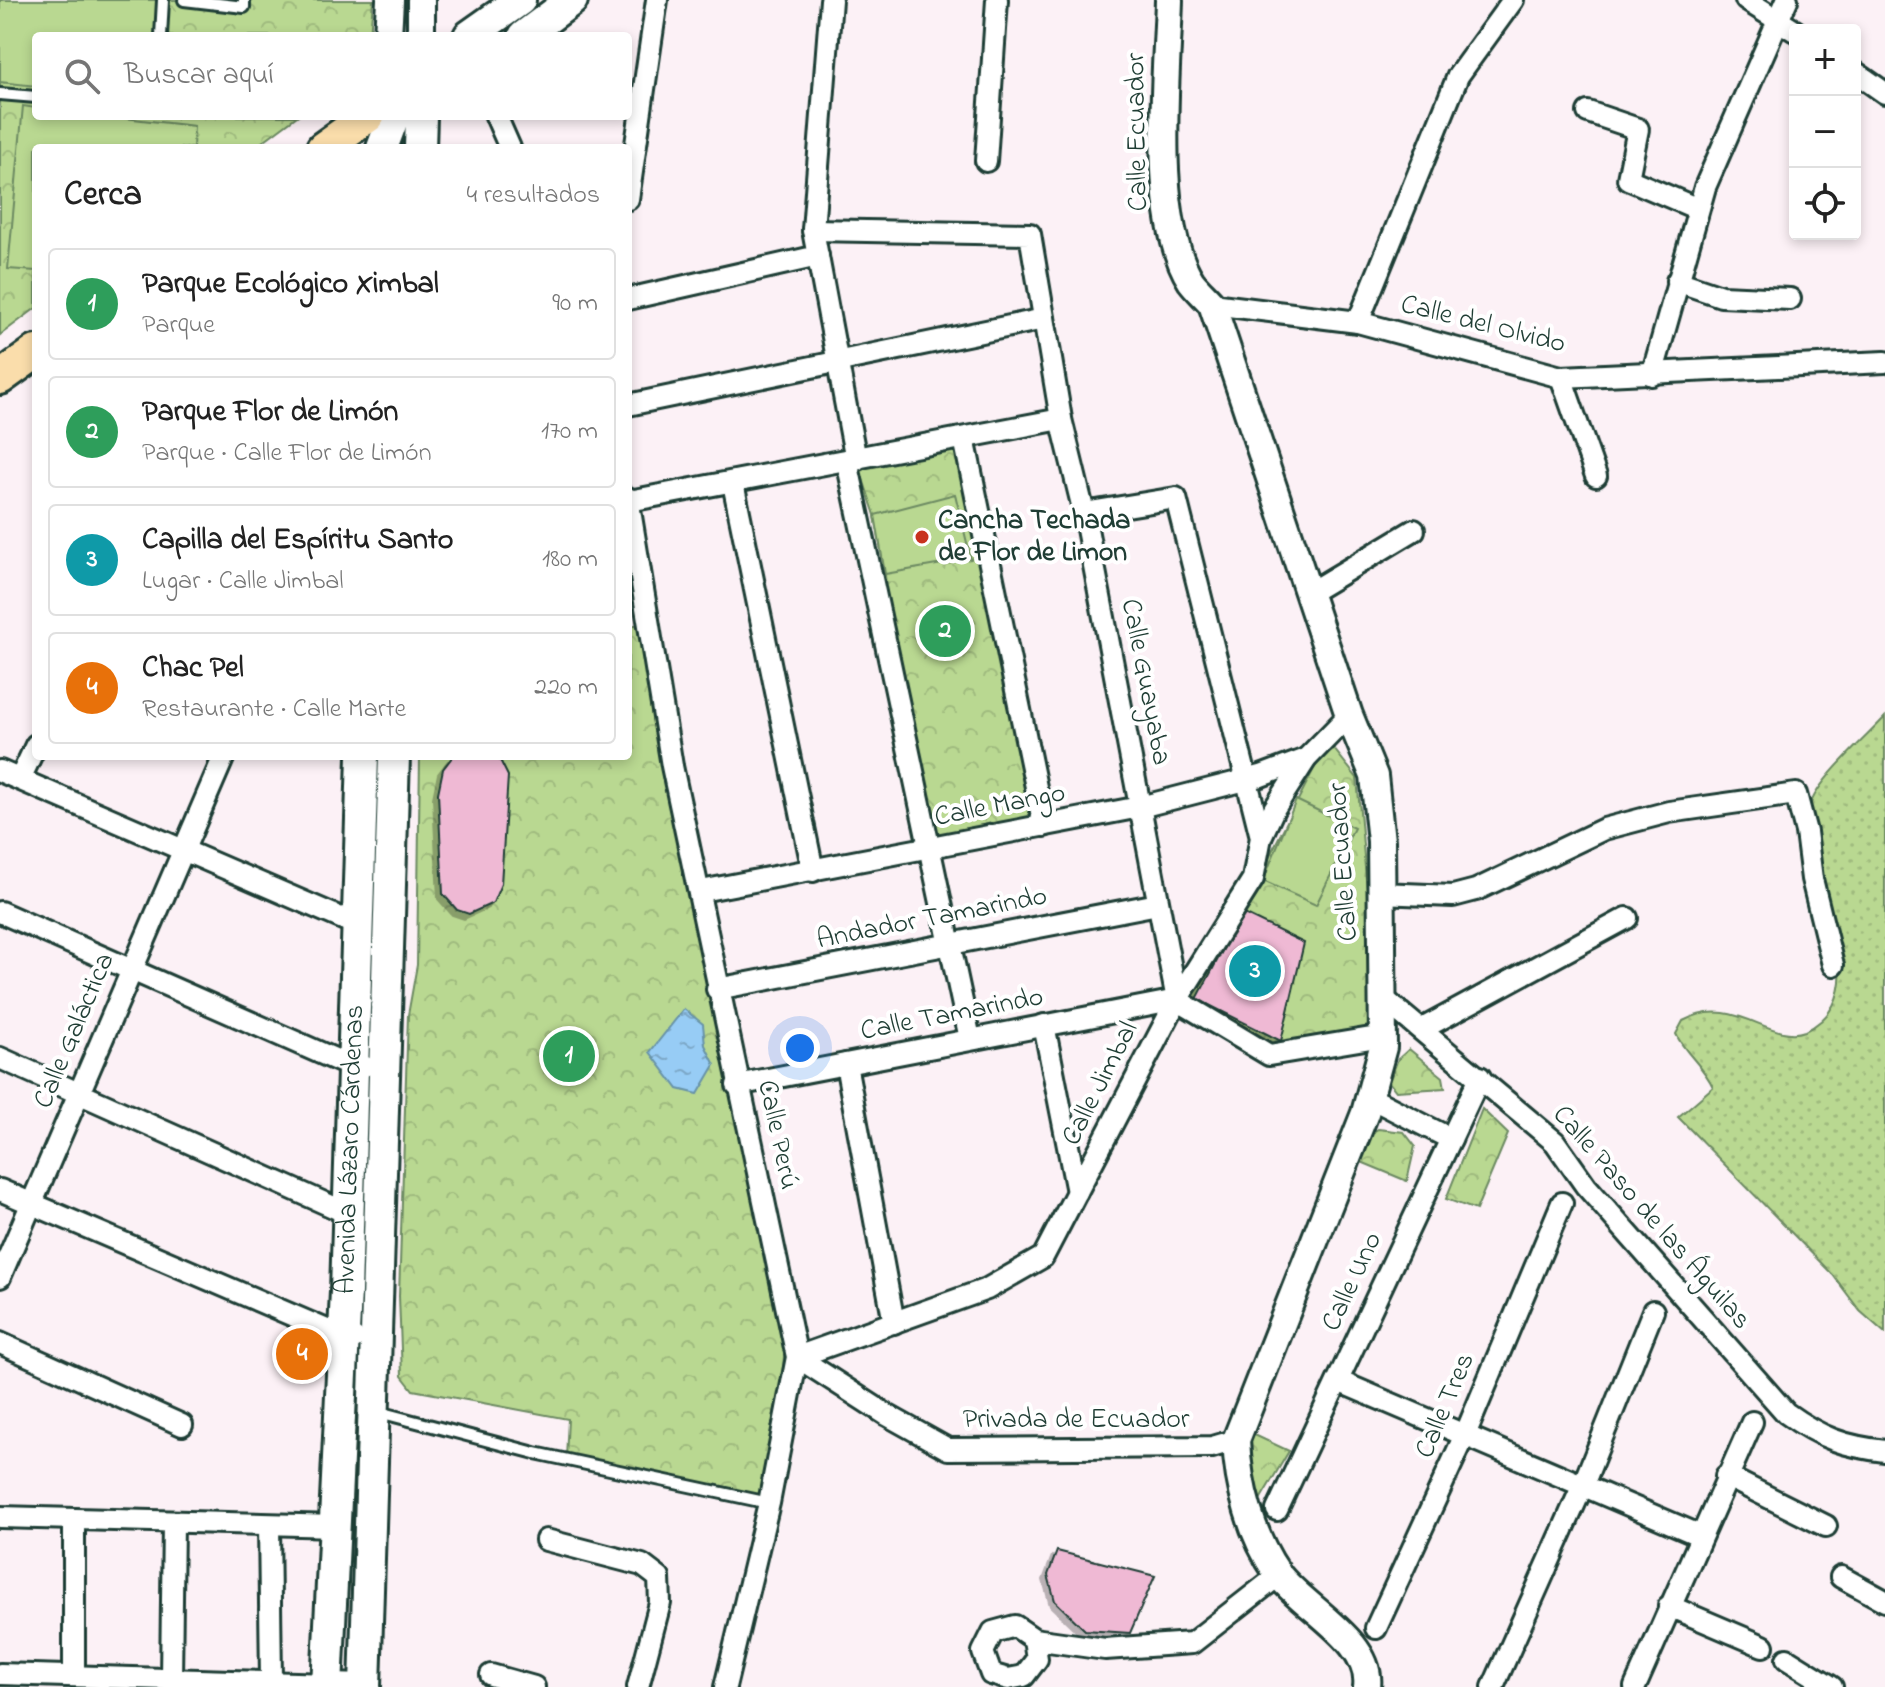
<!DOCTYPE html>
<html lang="es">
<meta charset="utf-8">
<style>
:root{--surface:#fff;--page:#f6f6f6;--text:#222;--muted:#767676;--line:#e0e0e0;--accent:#d93025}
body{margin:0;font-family:"Indie Flower",sans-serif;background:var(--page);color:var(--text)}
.controls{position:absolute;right:24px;top:24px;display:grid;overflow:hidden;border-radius:8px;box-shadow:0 4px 12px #0003}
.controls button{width:72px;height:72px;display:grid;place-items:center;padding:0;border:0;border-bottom:2px solid var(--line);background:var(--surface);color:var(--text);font:40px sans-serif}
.you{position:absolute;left:800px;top:1048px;width:28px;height:28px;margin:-20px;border:6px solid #fff;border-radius:50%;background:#1a73e8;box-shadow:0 0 0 12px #1a73e833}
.badge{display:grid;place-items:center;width:52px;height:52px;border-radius:50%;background:var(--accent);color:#fff;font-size:26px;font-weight:700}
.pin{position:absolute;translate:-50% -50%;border:4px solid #fff;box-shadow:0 2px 8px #0006}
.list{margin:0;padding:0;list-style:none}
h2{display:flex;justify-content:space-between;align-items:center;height:104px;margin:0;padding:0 32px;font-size:34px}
h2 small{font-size:26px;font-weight:400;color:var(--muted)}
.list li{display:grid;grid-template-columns:52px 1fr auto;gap:24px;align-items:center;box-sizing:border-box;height:112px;margin:0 16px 16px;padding:0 16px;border:2px solid var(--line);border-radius:8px}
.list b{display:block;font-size:30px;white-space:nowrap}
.list p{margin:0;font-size:26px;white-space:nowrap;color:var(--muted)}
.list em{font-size:26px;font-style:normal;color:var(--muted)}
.icon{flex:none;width:44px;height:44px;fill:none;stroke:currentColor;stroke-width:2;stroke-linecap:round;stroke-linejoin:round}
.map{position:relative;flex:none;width:1885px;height:1687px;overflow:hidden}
.search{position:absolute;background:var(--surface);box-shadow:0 4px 12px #0003;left:32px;top:32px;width:600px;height:88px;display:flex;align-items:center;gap:20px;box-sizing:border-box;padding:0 28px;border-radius:8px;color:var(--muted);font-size:30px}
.panel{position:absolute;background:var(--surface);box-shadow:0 4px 12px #0003;left:32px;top:144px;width:600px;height:616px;border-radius:8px}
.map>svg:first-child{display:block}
</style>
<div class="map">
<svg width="1885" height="1687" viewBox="0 0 1885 1687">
<defs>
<pattern id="grass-dots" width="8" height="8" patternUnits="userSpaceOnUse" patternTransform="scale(2)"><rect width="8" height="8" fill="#b9d891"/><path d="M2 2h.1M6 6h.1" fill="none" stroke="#9fba7e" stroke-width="1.8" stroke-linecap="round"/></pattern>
<pattern id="park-crowns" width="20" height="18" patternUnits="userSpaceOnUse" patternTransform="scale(2)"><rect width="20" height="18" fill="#b9d891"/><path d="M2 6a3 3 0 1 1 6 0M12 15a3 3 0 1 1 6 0" fill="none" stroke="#9fba7e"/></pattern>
<pattern id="water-ripples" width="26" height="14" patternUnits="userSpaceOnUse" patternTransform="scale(2)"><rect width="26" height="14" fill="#97ccf5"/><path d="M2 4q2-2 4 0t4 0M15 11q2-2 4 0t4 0" fill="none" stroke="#7ba7c7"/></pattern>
<filter id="shadow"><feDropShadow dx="-5" dy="5" stdDeviation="0" flood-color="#0004"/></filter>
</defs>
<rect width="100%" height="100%" fill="#fcf1f6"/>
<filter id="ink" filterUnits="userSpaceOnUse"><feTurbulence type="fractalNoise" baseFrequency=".0125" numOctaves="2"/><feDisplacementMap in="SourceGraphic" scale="16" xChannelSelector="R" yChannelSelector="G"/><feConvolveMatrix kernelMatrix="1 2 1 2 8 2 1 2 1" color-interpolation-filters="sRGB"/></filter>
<g filter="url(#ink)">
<!-- grass -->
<path fill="url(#grass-dots)" stroke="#6c8a62" stroke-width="2" d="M1885 717V1333L1860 1311 1833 1275 1678 1117 1713 1087C1703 1065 1685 1054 1676 1034L1683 1021C1734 993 1771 1044 1805 1031 1885 994 1804 877 1809 811 1811 785 1867 737 1885 717Z"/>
<!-- park -->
<g fill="url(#park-crowns)" stroke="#6c8a62" stroke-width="2">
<path d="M0 0H373L370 36H36V116H297L254 148H36V308L0 335Z"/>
<path d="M961 441 1042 824 934 845 889 645 885 574 875 515 858 464Z"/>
<path d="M649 623 785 1347 769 1503 566 1458 568 1419 413 1390 402 1376 399 1296 408 1015 417 965 420 756H628V626Z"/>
<path d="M1334 749 1357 778 1375 980 1369 1030 1270 1045 1181 998 1271 853 1321 755Z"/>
<path d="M1409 1049 1443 1077 1445 1088 1396 1091 1389 1082 1398 1059Z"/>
<path d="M1482 1109 1508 1134 1476 1210 1446 1199Z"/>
<path d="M1378 1129 1404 1132 1415 1146 1407 1181 1354 1159 1368 1135Z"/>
<path d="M1246 1431 1289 1451 1254 1510Z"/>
</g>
<!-- garden -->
<g fill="#b9d891" stroke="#6c8a62" stroke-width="2">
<path d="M0 0H158L154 36H36V86L0 82Z"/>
<path d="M23 106 36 108V116H107L194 126 193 148H36V271L8 269Z"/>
<path d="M955 494 971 559 885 574 875 515Z"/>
<path d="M1296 800 1354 828 1316 905 1263 881Z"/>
</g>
<!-- water -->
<path fill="url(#water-ripples)" stroke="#6793a8" stroke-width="2" d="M684 1009 703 1024 705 1045 715 1065 698 1094 678 1089 650 1052Z"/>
<!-- building -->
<g fill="#efb9d4" stroke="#1f3d34" stroke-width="2" filter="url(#shadow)">
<path d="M453 756H498L508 776 501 884 493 903 469 914 457 910 443 894 438 793 443 769Z"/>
<path d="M1242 913 1304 943 1281 1041 1197 999Z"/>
<path d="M1057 1551 1155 1576 1130 1633 1085 1630 1055 1601 1048 1575Z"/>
</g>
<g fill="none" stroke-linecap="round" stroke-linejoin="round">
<!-- service casing -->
<g stroke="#1f3d34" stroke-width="16">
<g id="service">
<path d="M184 0 244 7V0"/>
<path d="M161 36 163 0"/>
<path d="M0 94 36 97"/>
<path d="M379 1412 535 1453 769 1503"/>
</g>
</g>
<!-- minor casing -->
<g stroke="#1f3d34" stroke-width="26">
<g id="minor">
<path d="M831 0 813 230 856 460"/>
<path d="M1746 0 1795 31"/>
<path d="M1855 72 1885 93"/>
<path d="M1588 112 1638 129 1628 179 1698 209"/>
<path d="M496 116 510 148"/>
<path d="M986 161 997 0"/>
<path d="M628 199 657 0"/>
<path d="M813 230 1030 234 1061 419 1084 513 1177 1000"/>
<path d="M1677 281 1721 296 1790 299"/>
<path d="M628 299 818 256"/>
<path d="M1212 304 1358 322 1561 377 1885 362"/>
<path d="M1358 322 1458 76 1513 0"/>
<path d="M1652 375 1705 187 1787 0"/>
<path d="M1561 377 1596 476"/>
<path d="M628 405 1044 319"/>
<path d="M964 438 1044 826"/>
<path d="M847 461 970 1039"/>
<path d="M733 483 813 871"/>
<path d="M628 498 672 766 797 1357 769 1503 725 1687"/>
<path d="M629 501 1061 419"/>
<path d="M1084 513 1176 498 1261 837"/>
<path d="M1309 593 1414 530"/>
<path d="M0 771 357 925"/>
<path d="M20 779 36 745"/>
<path d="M701 891 1140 807 1261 776 1306 759"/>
<path d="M1380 893 1453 896 1476 890 1604 829 1669 812 1796 794 1806 832 1812 879 1833 965"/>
<path d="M0 912 341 1062 364 1066"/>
<path d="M717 989 1158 904"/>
<path d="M1384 999 1555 1142 1586 1186 1786 1413C1821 1438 1843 1446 1885 1451"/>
<path d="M1177 1000 1269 1055 1383 1036"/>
<path d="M1044 1025 1077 1192"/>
<path d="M1422 1029 1627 918"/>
<path d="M0 1058 349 1214"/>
<path d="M846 1064 894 1323"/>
<path d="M737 1085 1177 1000"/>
<path d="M1369 1097 1451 1139"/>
<path d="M0 1190 343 1337 354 1338"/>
<path d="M0 1277 224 756"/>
<path d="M0 1343 182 1425"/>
<path d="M797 1357 987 1289 1043 1257 1177 1000 1253 879 1261 837 1274 809 1306 759 1349 715"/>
<path d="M797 1357 887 1415 948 1449 1212 1447 1236 1440"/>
<path d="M1338 1381 1699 1535"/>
<path d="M1726 1476 1826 1526"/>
<path d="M1277 1510 1480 1077"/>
<path d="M0 1517 336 1526"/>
<path d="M74 1519V1676"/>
<path d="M269 1525 271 1680"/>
<path d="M546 1540 642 1565 659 1578 660 1603 638 1687"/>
<path d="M1841 1577 1885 1601"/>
<path d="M1669 1606 1763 1646"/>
<path d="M1376 1628 1465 1435 1562 1203"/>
<path d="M1034 1639 1037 1659 1024 1676 1008 1679 991 1674 983 1652 993 1632 1015 1626 1034 1639 1105 1649 1192 1643 1279 1575"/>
<path d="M1787 1659 1832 1687"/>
<path d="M0 1674 365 1685"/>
<path d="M491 1675 534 1687"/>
<path d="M171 1678 173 1522"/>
<path d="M1493 1687 1583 1485 1653 1311"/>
<path d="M1635 1687 1752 1422"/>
</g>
</g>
<!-- tertiary casing -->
<g stroke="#1f3d34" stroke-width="32">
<g id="tertiary">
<path d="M1169 0C1167 74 1151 219 1191 281 1197 289 1205 296 1212 304L1349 715 1374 776 1381 841 1383 1047 1365 1113 1236 1440C1238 1486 1251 1535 1278 1574 1303 1608 1373 1641 1367 1687"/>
<path d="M388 36 390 0"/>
<path d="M421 36V0"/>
</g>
</g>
<!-- secondary casing -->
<g stroke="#1f3d34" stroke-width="36">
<g id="secondary">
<path d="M469 36 520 0"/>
<path d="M524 36 572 0"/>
<path d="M382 148 394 116"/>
<path d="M420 148 421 116"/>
<path id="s1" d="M327 1687 346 1291 363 756"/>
<path d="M365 1687 394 756"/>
</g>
</g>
<!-- primary casing -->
<g stroke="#1f3d34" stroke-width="38">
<g id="primary">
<path d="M323 148 368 116"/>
<path d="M0 378 36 352"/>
</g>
</g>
<!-- service -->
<use href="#service" stroke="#fff" stroke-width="10"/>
<!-- minor -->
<use href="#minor" stroke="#fff" stroke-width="20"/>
<!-- tertiary -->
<use href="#tertiary" stroke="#fff" stroke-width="26"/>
<!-- secondary -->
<use href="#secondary" stroke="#fff" stroke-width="30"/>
<!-- primary -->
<use href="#primary" stroke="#faddab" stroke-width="32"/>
</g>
</g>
<!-- markers -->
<circle fill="#c8321e" stroke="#fff" stroke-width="3" cx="922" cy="537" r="8"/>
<g text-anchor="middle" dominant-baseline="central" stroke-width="8" stroke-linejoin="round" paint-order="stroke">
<!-- street labels -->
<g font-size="28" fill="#1f3d34" stroke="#fff">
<text transform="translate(1138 132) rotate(-91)">Calle Ecuador</text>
<text transform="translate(1483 325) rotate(14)">Calle del Olvido</text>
<text transform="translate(1145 682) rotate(79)">Calle Guayaba</text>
<text transform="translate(1000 806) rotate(-11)">Calle Mango</text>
<text transform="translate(1344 862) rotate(-94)">Calle Ecuador</text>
<text transform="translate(932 919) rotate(-11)">Andador Tamarindo</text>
<text transform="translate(952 1015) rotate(-11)">Calle Tamarindo</text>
<text transform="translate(75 1031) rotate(-67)">Calle Galáctica</text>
<text transform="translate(1101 1084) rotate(-63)">Calle Jimbal</text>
<text transform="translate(777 1135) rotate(78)">Calle Perú</text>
<text stroke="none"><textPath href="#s1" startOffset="538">Avenida Lázaro Cárdenas</textPath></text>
<text transform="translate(1651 1218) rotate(49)">Calle Paso de las Águilas</text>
<text transform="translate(1353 1282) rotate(-65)">Calle Uno</text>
<text transform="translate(1446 1406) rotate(-67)">Calle Tres</text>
<text x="1076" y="1420">Privada de Ecuador</text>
</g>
<!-- poi labels -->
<g font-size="28" font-weight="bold" fill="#1f3d34" stroke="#fff" text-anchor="start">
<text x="938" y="521">Cancha Techada<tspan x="938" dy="32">de Flor de Limon</tspan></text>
</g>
</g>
</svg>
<div class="controls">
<button>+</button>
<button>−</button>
<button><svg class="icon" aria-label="locate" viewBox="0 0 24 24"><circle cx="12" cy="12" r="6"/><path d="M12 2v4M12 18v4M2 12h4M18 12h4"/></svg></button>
</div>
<div class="you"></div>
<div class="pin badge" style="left:569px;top:1056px;background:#2e9e5b">1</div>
<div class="pin badge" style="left:945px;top:631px;background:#2e9e5b">2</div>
<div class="pin badge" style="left:1255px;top:971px;background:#0f9aa8">3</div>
<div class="pin badge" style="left:302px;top:1354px;background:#e8710a">4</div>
<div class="search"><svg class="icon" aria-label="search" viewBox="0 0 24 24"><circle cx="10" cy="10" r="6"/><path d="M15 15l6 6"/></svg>Buscar aquí</div>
<section class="panel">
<h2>Cerca<small>4 resultados</small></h2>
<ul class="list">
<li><span class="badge" style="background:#2e9e5b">1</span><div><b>Parque Ecológico Ximbal</b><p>Parque</p></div><em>90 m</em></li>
<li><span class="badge" style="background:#2e9e5b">2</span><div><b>Parque Flor de Limón</b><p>Parque · Calle Flor de Limón</p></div><em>170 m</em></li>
<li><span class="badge" style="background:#0f9aa8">3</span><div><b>Capilla del Espíritu Santo</b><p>Lugar · Calle Jimbal</p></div><em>180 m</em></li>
<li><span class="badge" style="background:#e8710a">4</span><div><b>Chac Pel</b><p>Restaurante · Calle Marte</p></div><em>220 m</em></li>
</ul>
</section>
</div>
